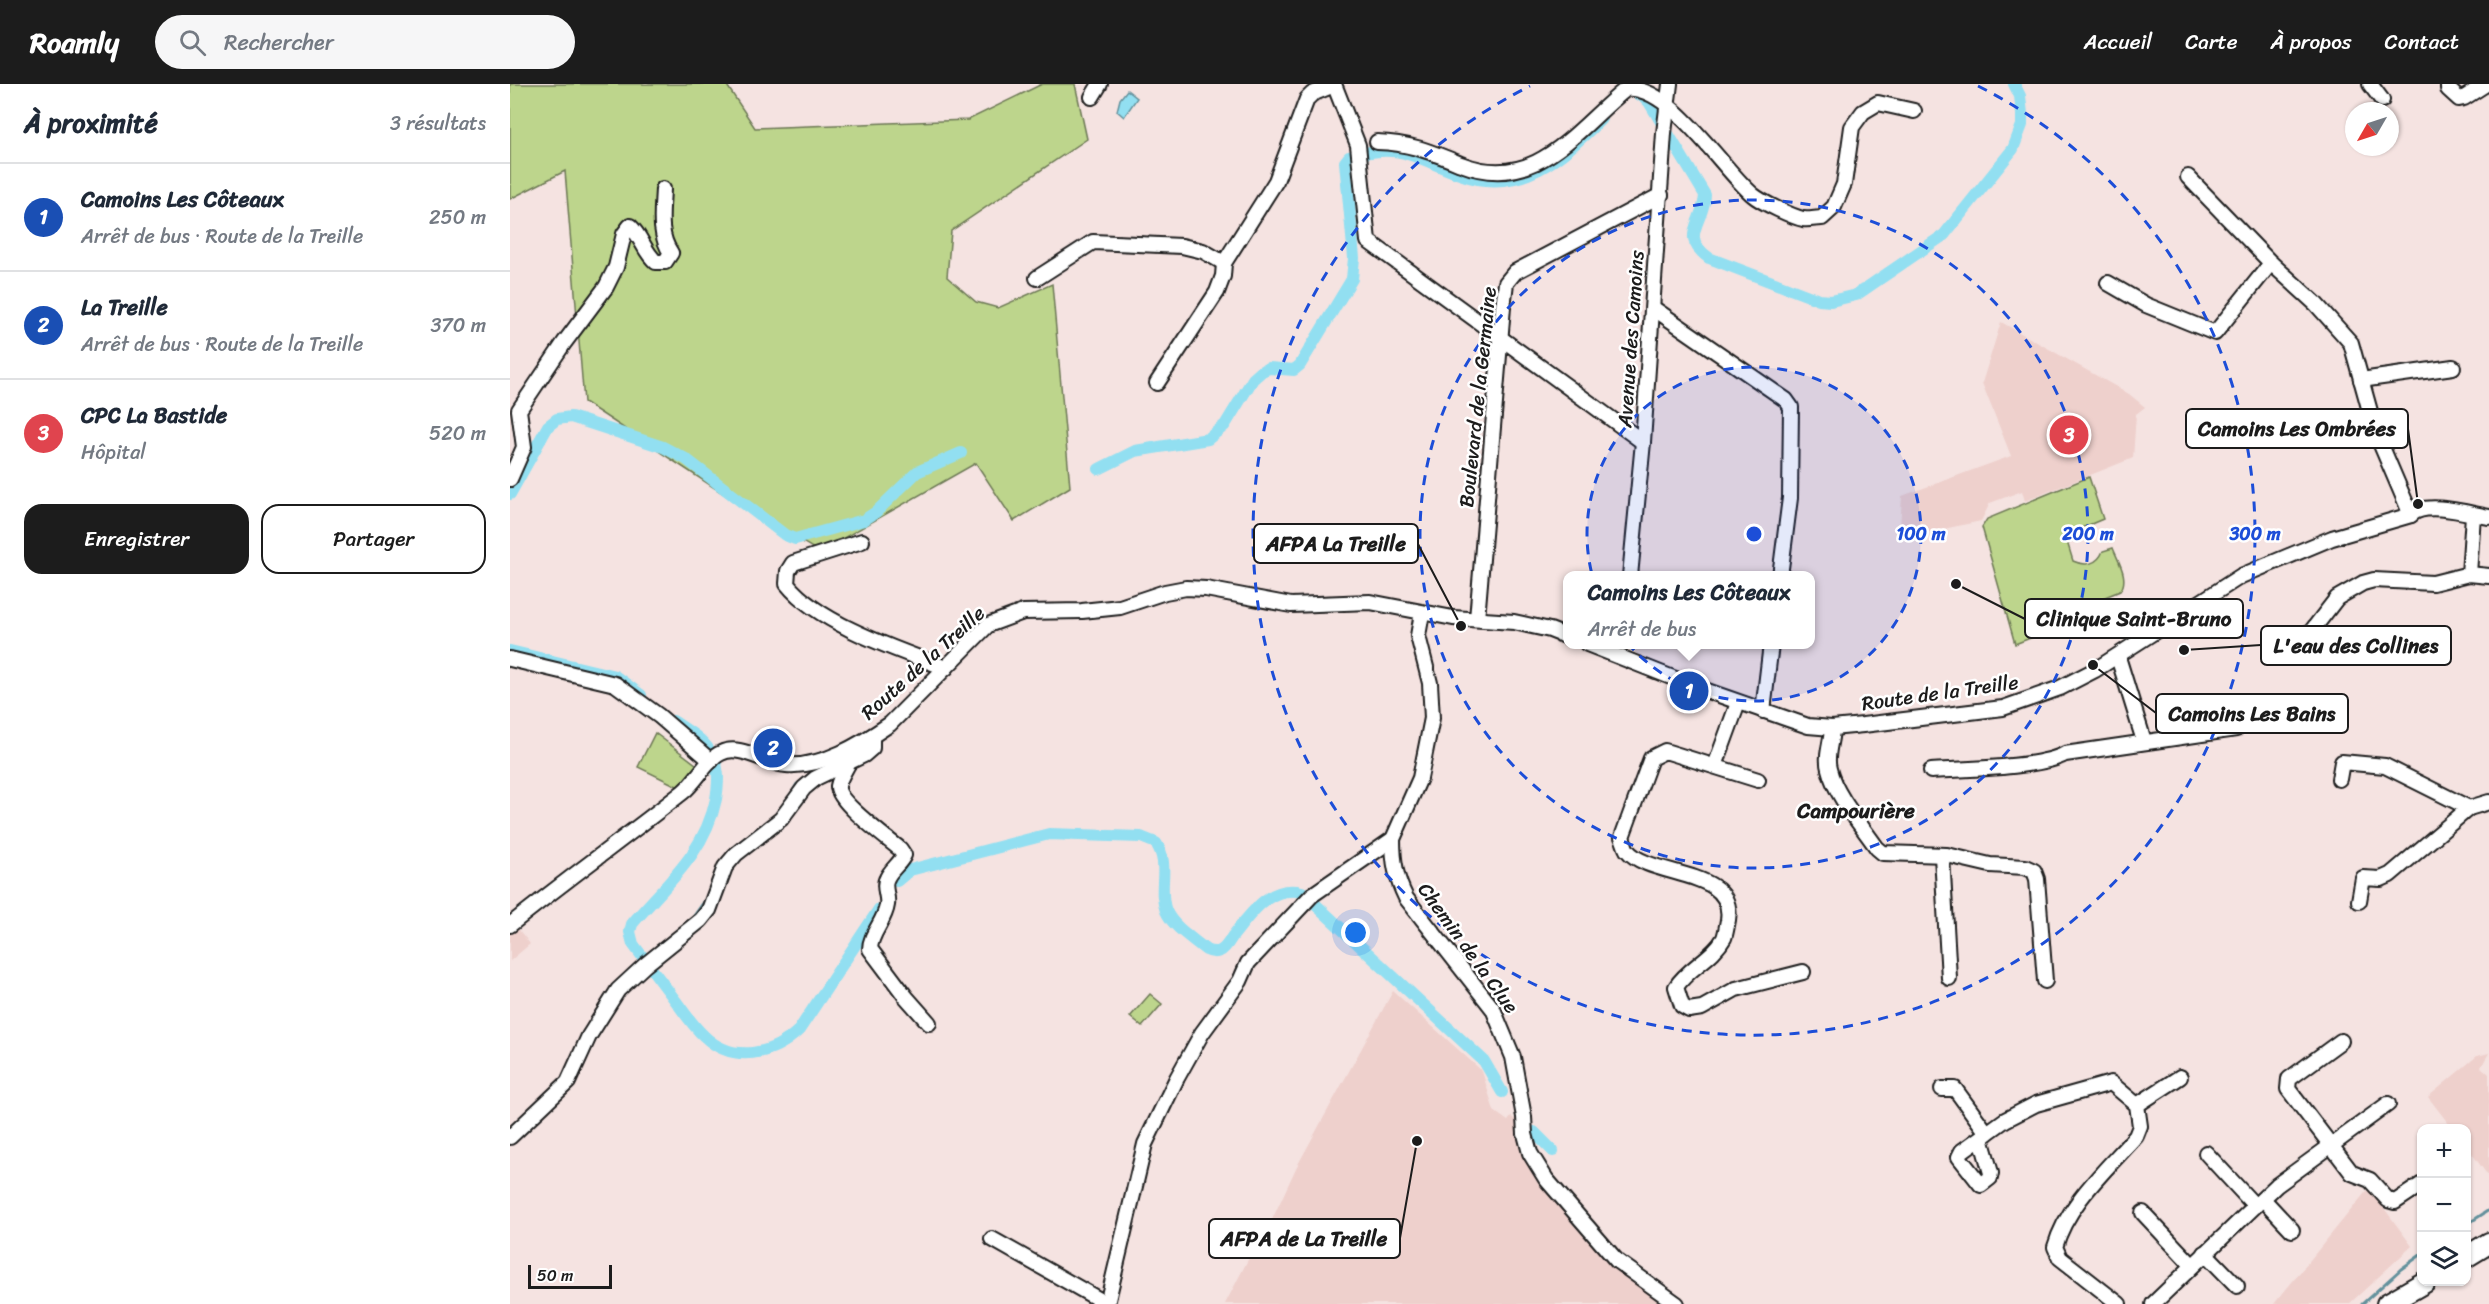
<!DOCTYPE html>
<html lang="fr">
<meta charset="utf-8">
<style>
:root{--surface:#fff;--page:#f6f6f7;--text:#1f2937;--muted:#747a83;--line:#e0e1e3;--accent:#1c1c1c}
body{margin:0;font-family:Sriracha,sans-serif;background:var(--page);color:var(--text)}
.controls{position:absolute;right:18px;bottom:18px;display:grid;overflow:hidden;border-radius:12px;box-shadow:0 2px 4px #0004}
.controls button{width:54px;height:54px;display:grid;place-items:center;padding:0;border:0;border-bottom:2px solid var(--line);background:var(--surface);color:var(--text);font:30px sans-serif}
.compass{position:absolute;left:1835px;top:18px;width:54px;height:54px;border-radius:50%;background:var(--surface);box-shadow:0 2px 4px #0004;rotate:231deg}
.scale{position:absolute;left:18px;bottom:15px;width:84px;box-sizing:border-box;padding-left:6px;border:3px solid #1c1c1c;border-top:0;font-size:16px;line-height:21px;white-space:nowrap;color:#1c1c1c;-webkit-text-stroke:4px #fff;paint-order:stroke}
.you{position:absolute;left:846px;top:849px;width:21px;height:21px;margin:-15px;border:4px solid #fff;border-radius:50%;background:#1a73e8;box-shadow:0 0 0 9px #1a73e833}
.badge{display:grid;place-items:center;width:39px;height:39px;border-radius:50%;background:var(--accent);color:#fff;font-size:20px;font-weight:700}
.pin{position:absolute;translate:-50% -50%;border:3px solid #fff;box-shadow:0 2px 6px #0006}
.popup{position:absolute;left:1053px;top:487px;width:252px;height:78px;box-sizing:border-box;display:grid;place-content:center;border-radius:12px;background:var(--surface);filter:drop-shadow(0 2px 4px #0005);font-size:20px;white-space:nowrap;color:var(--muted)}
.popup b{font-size:22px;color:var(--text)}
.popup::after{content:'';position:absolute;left:50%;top:100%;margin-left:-12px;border:12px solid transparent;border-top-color:var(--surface)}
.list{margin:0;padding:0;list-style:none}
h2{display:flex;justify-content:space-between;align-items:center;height:78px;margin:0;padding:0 24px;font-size:26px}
h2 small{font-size:20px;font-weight:400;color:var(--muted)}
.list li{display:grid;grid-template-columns:39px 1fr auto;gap:18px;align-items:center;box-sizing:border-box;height:108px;padding:0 24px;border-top:2px solid var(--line)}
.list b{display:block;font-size:22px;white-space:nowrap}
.list p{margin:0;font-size:20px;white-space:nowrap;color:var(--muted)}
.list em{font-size:20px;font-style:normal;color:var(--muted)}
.actions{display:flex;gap:12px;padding:18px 24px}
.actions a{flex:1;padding:14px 0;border:2px solid var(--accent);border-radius:18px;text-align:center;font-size:21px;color:var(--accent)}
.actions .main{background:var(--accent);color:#fff}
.icon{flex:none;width:33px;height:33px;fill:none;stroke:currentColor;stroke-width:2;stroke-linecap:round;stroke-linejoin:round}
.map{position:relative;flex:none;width:1979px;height:1220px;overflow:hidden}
header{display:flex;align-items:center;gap:36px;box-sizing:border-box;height:84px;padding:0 30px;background:var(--accent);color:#fff}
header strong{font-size:28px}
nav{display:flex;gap:33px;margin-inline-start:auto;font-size:21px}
.search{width:420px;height:54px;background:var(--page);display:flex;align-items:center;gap:15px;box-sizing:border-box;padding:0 21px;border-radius:33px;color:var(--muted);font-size:22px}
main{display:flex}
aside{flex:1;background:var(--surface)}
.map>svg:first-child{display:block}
</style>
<header>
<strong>Roamly</strong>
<div class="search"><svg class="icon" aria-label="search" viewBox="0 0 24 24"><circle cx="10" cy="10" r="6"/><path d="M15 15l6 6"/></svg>Rechercher</div>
<nav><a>Accueil</a><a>Carte</a><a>À propos</a><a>Contact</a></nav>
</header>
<main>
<aside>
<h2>À proximité<small>3 résultats</small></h2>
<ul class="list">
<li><span class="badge" style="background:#1a4fb4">1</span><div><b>Camoins Les Côteaux</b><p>Arrêt de bus · Route de la Treille</p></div><em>250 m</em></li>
<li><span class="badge" style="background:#1a4fb4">2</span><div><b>La Treille</b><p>Arrêt de bus · Route de la Treille</p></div><em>370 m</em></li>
<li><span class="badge" style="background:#e0444e">3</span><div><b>CPC La Bastide</b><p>Hôpital</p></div><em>520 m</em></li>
</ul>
<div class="actions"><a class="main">Enregistrer</a><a>Partager</a></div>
</aside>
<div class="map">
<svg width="1979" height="1220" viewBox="0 0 1979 1220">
<rect width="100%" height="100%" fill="#f5e3e1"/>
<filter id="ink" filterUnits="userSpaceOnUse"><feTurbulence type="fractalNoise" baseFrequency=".0167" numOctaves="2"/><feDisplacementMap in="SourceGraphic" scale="12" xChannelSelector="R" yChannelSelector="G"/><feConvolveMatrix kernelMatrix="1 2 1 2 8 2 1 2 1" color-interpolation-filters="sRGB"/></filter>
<g filter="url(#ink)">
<!-- built -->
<g fill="#eed0cc">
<path d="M1491 238 1619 310 1635 323 1626 330 1623 374 1515 417 1512 407 1480 419 1471 437 1410 450 1408 439 1390 444 1392 412 1501 372 1472 299Z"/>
<path d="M5 841 20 860 0 877V845Z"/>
<path d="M883 907 972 987 984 1027 998 1037 1001 1033 1012 1039 1033 1097 1156 1220H715L743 1166 760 1140 786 1084Z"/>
<path d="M1979 969 1971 983 1979 990V1093L1957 1063 1956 1044H1942L1918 1013 1967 972Z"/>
<path d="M1859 1104 1902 1162 1839 1220H1764Z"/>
</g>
<!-- green -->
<g fill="#bdd58c" stroke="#6c7854" stroke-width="1.5">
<path d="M0 0H216L245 44 458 36 532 0H565L577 55 441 147 437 193 466 218 488 224 542 200 560 403 504 437 466 379 309 468 223 416 74 318 55 87 0 115Z"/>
<path d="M1579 393 1593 435 1555 451 1563 477C1576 483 1588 480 1593 467L1603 464C1608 477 1620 495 1610 507L1570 523 1574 533 1505 560 1472 443 1477 435Z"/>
<path d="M145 649 187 681 169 703 128 683Z"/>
<path d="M640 910 652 920 632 943 620 933Z"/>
</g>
<!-- water -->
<path fill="#92dff1" stroke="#63919c" stroke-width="1.5" d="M617 6 627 14 614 33 607 27 610 15Z"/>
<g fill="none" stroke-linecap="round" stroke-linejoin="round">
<!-- stream -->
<g stroke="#63919c" stroke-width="3">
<path d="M281 710 287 700"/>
<path d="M181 836 196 815"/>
<path d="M78 940 88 926"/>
<path d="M1956 1141 1979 1126"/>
<path d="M1852 1220 1891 1185 1912 1170"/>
</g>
<!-- canal -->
<g stroke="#92dff1" stroke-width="12">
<path d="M1127 10 1133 12 1139 18 1195 111C1194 139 1168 152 1199 174L1309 216 1321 217 1346 211 1434 151 1503 65 1512 41V30L1510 12 1504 0"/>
<path d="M589 385 625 367 698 355 715 341 743 295 752 287 759 284 784 286 790 281 842 195 844 174 835 78 839 73C890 57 905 74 950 90 1010 112 1052 74 1091 35"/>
<path d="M0 410 38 342 47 335 61 333 153 363 176 375 275 451 285 455 354 436 366 428 407 388 451 369"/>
<path d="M0 567 105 592 131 611"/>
<path d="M163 637C175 645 191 654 199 666 210 681 209 697 206 715 195 769 156 800 122 840L120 848 123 860C137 879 151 897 165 916 174 928 183 942 194 952 223 980 263 971 289 946L369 825"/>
<path d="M387 797 400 786 539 750 631 753 646 759C661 781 647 804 656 827 663 843 683 855 696 866 700 868 705 869 710 867 715 865 719 858 722 853 740 831 759 800 792 808L974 977 992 1008"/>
<path d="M1024 1048 1043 1067"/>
</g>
<!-- minor casing -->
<g stroke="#1c1c1c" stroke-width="18">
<g id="minor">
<path d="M824 0 848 61 858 157 1133 358"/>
<path d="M1860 0 1872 16"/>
<path d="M1938 0V5L1949 15 1954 14 1976 0"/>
<path d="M582 13 590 0"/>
<path d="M867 58C900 59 921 68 951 80 1026 109 1065 46 1116 5 1160 0 1212 85 1243 111 1251 118 1283 133 1293 135 1299 136 1306 134 1312 134L1324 123 1334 100 1342 43 1353 28 1368 19 1404 27"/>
<path d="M1678 93 1761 179"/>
<path d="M527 194 583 158 672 162 693 167 714 179"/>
<path d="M1598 199 1636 221 1705 249 1761 179 1806 220 1841 259 1866 349 1901 431"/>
<path d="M1143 224 1276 316 1281 323 1280 414 1270 492"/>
<path d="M1851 296 1943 283"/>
<path d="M647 299 707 208 713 192 714 179 766 97 797 15 802 10 824 1"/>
<path d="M0 395 14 363 9 326 54 259 96 203 106 183 114 150 120 142C132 153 134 168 146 178H155L161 169C148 150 152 128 153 105"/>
<path d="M352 457 283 479 278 487 277 500C309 540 388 566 436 584"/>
<path d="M1959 490 1979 492"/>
<path d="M1120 492 1133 358 1154 49 1160 0"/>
<path d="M967 535 993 223 996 199 1005 188 1151 111"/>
<path d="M1077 560 1186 603 1298 642 1322 644 1353 641 1493 624 1550 604 1585 586 1731 492 1822 454 1901 431C1915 416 1961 430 1979 433"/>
<path d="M1790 562 1827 514 1853 499 1864 496 1923 499 1959 490 1963 431"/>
<path d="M1608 573 1634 657"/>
<path d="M0 575 105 600 149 632 201 677"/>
<path d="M1253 627 1261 560"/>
<path d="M1322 644C1322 657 1315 672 1319 685 1325 711 1352 742 1367 764L1373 769 1437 771 1480 781 1515 783 1524 787 1527 795 1535 897"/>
<path d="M338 680C335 686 329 695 328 702 326 717 378 755 390 765L394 771C390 780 381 785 377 794 372 802 379 813 377 821 375 837 360 850 360 865L396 913 419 939"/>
<path d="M1205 682 1228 619"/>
<path d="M1421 687C1452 685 1531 684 1555 670L1726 645"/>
<path d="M1829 695 1832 678 1875 682 1959 724"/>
<path d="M1248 696 1155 667 1141 674 1112 753C1114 757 1115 763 1117 766 1140 795 1226 783 1218 836 1217 841 1216 849 1214 854 1203 874 1178 884 1166 903L1172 922 1179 926 1192 924 1226 905 1293 888"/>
<path d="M883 755C883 778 886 794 896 814L983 925 1003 973 1014 1033 1015 1050 1020 1069 1036 1095 1107 1177 1167 1220"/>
<path d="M1432 772 1439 894"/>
<path d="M1849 817 1853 794 1871 795 1880 791 1959 724 1979 718"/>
<path d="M0 841C57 795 116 753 173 708 186 698 197 675 211 669 230 659 256 680 276 681 312 684 351 660 380 640L478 541 513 528 572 527 610 523 655 508 676 504 696 505 781 521 860 518 943 534 1004 538 1040 546 1058 553"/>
<path d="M1831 957 1779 995 1778 1005 1842 1089 1860 1096 1878 1116 1885 1118 1912 1100"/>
<path d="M1432 1005H1445L1477 1049"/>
<path d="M1627 1021 1670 993"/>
<path d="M1477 1049 1471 1054 1481 1089 1480 1094 1471 1101 1449 1073 1452 1067 1495 1036 1526 1020 1601 999 1627 1021 1630 1042 1626 1052C1597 1085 1557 1120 1545 1163L1550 1174 1609 1220"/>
<path d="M0 1053 58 998 79 952 108 906 135 881 191 836 199 826 215 783 226 770 271 735 294 704 306 694 354 671 362 664V652"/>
<path d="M1696 1069 1745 1122"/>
<path d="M1753 1115 1782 1146"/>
<path d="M1633 1129 1682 1181"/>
<path d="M482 1155 597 1220"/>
<path d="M1695 1169 1727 1202"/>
<path d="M597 1220 635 1060 667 994 692 949 730 897 738 879 802 811 883 755 910 694 922 634 920 599 908 552 912 529"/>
<path d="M1643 1220 1767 1101 1878 1020"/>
</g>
</g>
<!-- secondary casing -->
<g stroke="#1c1c1c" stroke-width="24">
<g id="secondary">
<path d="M1956 1173 1979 1159"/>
<path d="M1877 1220 1915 1198"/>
</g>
</g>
<!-- minor -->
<use href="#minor" stroke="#fff" stroke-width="14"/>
<!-- secondary -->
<use href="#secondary" stroke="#fff" stroke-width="20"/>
</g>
</g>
<!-- distance rings -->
<circle cx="1244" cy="450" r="167" fill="#1d4ed8" fill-opacity=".12"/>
<g fill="none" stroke="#1d4ed8" stroke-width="3" stroke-dasharray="10 8">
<circle cx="1244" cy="450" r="167"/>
<circle cx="1244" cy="450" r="334"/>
<path d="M1468 2A501 501 0 1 1 1020 2"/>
</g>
<g text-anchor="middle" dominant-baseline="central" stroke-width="5" stroke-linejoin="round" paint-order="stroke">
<!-- street labels -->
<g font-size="20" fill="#1c1c1c" stroke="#fff">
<text transform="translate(1121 255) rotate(-86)">Avenue des Camoins</text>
<text transform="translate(968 313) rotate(-84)">Boulevard de la Germaine</text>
<text transform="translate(413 579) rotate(-42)">Route de la Treille</text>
<text transform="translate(1430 609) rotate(-8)">Route de la Treille</text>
<text transform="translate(958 864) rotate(54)">Chemin de la Clue</text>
</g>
<!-- neighbourhood labels -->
<g font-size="21" font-weight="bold" fill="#1c1c1c" stroke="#fff">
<text x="1346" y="727">Campourière</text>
</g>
</g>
<circle cx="1244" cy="450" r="9" fill="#1d4ed8" stroke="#fff" stroke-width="3"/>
<g font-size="18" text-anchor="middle" font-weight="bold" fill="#1d4ed8" stroke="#fff" stroke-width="5" stroke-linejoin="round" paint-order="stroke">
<text x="1411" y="456">100 m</text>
<text x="1578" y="456">200 m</text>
<text x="1745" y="456">300 m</text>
</g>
<!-- callouts -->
<path fill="none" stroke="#1c1c1c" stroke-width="2" d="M1908 420L1898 345M951 542L908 460M1446 500L1515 535M1674 566L1751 561M1583 581L1646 629M907 1057L890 1154"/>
<g fill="#1c1c1c" stroke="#fff" stroke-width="2">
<circle cx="1908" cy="420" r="6"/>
<circle cx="951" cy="542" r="6"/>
<circle cx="1446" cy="500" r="6"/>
<circle cx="1674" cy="566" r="6"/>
<circle cx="1583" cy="581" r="6"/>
<circle cx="907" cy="1057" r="6"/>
</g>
<g fill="#fff" stroke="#1c1c1c" stroke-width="2">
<rect x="1676" y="325" width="222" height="39" rx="6"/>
<rect x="744" y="440" width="164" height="39" rx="6"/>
<rect x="1515" y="515" width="218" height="39" rx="6"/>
<rect x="1751" y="542" width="190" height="39" rx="6"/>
<rect x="1646" y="610" width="192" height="39" rx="6"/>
<rect x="699" y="1135" width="191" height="39" rx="6"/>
</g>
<g font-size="21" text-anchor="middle" font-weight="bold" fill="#1c1c1c">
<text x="1787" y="352">Camoins Les Ombrées</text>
<text x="826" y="467">AFPA La Treille</text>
<text x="1624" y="542">Clinique Saint-Bruno</text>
<text x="1846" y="569">L'eau des Collines</text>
<text x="1742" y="637">Camoins Les Bains</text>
<text x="794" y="1162">AFPA de La Treille</text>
</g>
</svg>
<div class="controls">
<button>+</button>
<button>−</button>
<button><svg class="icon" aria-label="layers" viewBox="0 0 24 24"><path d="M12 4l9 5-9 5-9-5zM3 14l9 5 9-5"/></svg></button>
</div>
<svg class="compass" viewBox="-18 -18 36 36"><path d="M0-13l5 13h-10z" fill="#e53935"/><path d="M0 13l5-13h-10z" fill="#747a83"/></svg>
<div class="scale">50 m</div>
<div class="you"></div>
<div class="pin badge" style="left:1179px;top:607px;background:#1a4fb4">1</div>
<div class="popup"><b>Camoins Les Côteaux</b>Arrêt de bus</div>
<div class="pin badge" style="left:263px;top:664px;background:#1a4fb4">2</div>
<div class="pin badge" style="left:1559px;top:351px;background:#e0444e">3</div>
</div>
</main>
